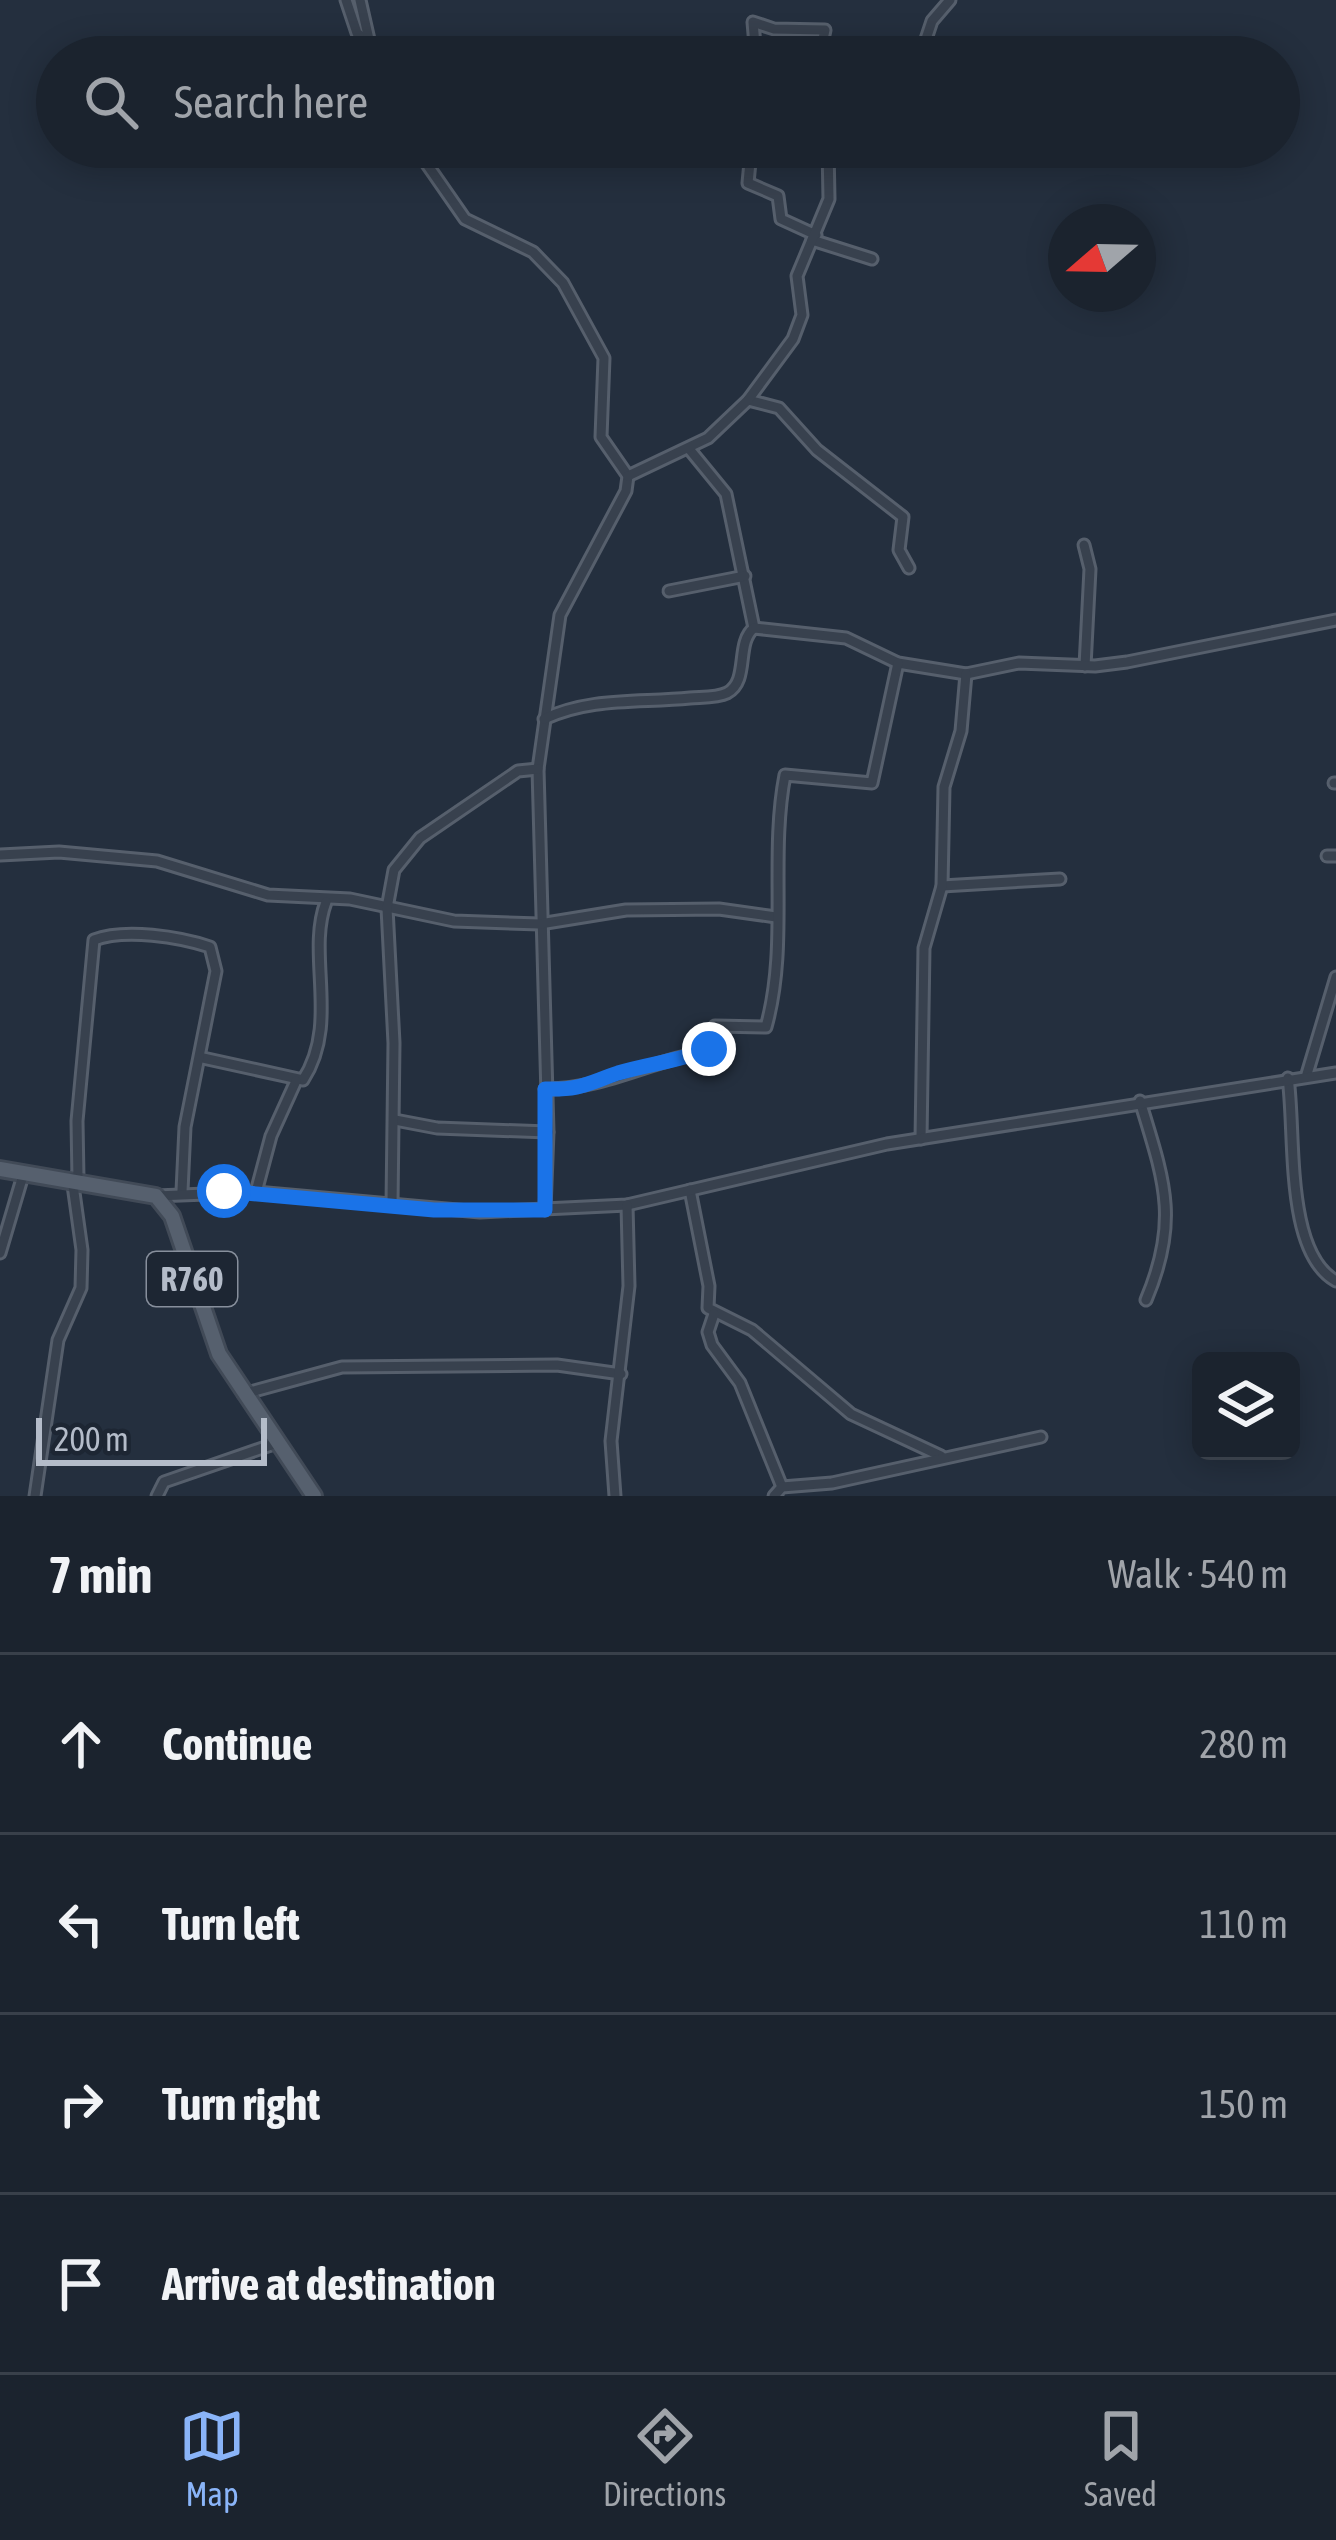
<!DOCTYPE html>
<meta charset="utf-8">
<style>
:root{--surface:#1b232e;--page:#242b36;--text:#f1f3f6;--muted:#a0a4aa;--line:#39404a;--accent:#8ab4f8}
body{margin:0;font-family:"Asap Condensed",sans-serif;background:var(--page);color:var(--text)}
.controls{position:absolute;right:36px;bottom:36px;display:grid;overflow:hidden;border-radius:18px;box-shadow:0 6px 30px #0003}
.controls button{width:108px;height:108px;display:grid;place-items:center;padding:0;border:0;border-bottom:3px solid var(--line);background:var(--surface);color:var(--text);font:60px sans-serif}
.compass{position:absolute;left:1048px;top:204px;width:108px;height:108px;border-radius:50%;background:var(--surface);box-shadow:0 6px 30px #0003;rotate:250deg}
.scale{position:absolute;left:36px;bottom:30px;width:231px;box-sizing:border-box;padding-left:12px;border:6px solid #b4bcc9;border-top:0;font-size:33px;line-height:42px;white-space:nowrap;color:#b4bcc9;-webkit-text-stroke:9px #1d2633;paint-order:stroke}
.stop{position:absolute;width:36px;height:36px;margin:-27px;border:9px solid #1a73e8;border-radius:50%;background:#fff}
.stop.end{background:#1a73e8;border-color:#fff;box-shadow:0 3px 12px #0008}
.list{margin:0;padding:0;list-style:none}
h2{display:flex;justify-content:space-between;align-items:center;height:156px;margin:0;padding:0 48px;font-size:51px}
h2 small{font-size:39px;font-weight:400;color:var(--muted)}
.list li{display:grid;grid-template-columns:78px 1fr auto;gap:36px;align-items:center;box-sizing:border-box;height:180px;padding:0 48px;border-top:3px solid var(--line)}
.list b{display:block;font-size:45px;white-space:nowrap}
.list em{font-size:39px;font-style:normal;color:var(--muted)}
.icon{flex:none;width:66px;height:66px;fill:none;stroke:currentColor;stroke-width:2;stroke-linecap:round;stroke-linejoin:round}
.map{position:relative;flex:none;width:1336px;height:1496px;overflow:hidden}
.search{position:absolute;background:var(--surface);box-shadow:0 6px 30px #0003;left:36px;right:36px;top:36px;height:132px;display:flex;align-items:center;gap:30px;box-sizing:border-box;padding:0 42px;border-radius:66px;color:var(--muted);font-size:45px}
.sheet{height:876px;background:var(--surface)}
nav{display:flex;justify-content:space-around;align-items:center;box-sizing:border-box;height:168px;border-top:3px solid var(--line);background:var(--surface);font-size:33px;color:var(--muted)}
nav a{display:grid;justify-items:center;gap:6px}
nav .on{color:var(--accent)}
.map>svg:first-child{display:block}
</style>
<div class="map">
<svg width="1336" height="1496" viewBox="0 0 1336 1496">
<rect width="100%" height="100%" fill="#242f3e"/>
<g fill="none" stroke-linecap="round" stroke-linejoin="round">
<!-- minor casing -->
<g stroke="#565f6c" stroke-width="15">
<g id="minor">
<path d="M346 0 357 33 370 43"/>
<path d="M360 0 373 57"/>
<path d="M756 57 753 22 774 29 825 30 819 57"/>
<path d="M920 57 932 21 950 0"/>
<path d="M415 147 465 219 533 252 563 283 604 358 601 437 628 476 626 491 560 615 538 769 548 1132 545 1210"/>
<path d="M744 147 750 162 748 183 778 196 781 219 816 235"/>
<path d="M812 240 872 259"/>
<path d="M748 400 779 408 817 450 903 517 899 550 909 568"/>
<path d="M690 450 726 494 754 628"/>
<path d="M628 476 708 438 748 400 793 339 802 315 797 276 829 199 828 147"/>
<path d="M1084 545 1090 569 1085 666"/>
<path d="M669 591 745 576"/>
<path d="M544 719C591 697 639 703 690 698 701 697 717 698 727 693 750 681 735 643 754 628L846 638 898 663 966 674 1019 663 1095 666 1127 662 1336 620"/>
<path d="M1334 783H1336"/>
<path d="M0 855 59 852 157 861 268 895 350 899 454 921 540 924 626 910 719 909 776 917"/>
<path d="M1327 856H1336"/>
<path d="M942 886 1060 879"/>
<path d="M203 1058 303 1080C340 1023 306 955 326 902"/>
<path d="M1307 1074 1336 977"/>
<path d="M1288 1078C1296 1133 1284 1252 1336 1281"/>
<path d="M545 1089C601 1090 650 1061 704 1052L715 1026 766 1027C789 945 769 858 785 775L872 783 898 663"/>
<path d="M1140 1101C1164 1180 1180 1220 1146 1300"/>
<path d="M395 1120 437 1128 548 1132"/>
<path d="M921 1139 924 948 942 886 944 787 961 731 966 674"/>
<path d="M78 1179 77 1121 94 940C125 928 180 937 210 947L216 971 185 1127 182 1191"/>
<path d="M690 1190 709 1286 708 1308 752 1330 851 1414 941 1456"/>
<path d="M256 1192 271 1136 296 1081"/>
<path d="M156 1196 256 1192 480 1212 627 1205 887 1144 1336 1073"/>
<path d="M392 1204 394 1043 387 908 394 870 420 838 518 771 538 769"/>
<path d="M0 1253 24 1172"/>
<path d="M714 1314 708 1332 712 1345 740 1383 782 1487"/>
<path d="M243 1394 342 1367 557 1365 621 1374"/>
<path d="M35 1496 58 1340 81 1288 82 1250 72 1178"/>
<path d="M157 1496 164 1482 277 1443"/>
<path d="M615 1496 611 1441 629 1286 627 1205"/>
<path d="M774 1496 782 1487 832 1483 1041 1437"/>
</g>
</g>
<!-- primary casing -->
<g stroke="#414a57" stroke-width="20">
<path id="primary" d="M0 1169 156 1196 172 1216 219 1354 314 1496"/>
</g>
<!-- minor -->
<use href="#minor" stroke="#38414e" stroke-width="9"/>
<!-- primary -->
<use href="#primary" stroke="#56606e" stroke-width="14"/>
</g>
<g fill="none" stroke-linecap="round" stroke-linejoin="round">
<!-- route -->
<path stroke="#1a73e8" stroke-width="15" d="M224 1191 434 1210H545V1089C581 1090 586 1084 618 1073 648 1064 679 1061 709 1049"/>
</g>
<g text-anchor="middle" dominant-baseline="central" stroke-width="12" stroke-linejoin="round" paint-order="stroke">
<!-- shield labels -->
<rect fill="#1d2633" stroke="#878f9c" stroke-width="3" x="147" y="1252" width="90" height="54" rx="9"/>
<g font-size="33" font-weight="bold" fill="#b4bcc9">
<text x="192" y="1279">R760</text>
</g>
</g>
</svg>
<div class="controls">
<button><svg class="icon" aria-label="layers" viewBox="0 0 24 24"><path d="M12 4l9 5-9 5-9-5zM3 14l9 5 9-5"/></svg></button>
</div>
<svg class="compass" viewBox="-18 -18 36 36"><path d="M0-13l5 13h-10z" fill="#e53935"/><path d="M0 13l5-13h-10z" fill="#a0a4aa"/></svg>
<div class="scale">200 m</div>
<div class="stop" style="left:224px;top:1191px"></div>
<div class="stop end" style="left:709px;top:1049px"></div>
<div class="search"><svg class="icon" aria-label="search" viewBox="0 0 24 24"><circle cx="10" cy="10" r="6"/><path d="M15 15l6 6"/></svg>Search here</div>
</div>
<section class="sheet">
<h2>7 min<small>Walk · 540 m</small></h2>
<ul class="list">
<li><svg class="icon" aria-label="ahead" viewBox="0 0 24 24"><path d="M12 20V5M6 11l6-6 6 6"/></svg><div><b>Continue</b></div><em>280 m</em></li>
<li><svg class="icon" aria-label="left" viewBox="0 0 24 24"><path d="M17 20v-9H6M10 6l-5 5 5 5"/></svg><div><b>Turn left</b></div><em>110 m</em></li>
<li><svg class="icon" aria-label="right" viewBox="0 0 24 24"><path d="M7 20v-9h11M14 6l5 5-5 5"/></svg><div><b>Turn right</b></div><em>150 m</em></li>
<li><svg class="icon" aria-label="arrive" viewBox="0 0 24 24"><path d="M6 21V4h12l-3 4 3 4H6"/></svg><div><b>Arrive at destination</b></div></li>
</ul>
</section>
<nav>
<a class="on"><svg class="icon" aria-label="map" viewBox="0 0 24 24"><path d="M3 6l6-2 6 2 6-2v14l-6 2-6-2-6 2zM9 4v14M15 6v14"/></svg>Map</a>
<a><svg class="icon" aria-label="directions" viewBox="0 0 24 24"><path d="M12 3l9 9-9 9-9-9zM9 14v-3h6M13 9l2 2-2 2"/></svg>Directions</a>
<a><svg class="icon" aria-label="saved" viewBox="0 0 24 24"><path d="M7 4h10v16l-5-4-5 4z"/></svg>Saved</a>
</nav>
